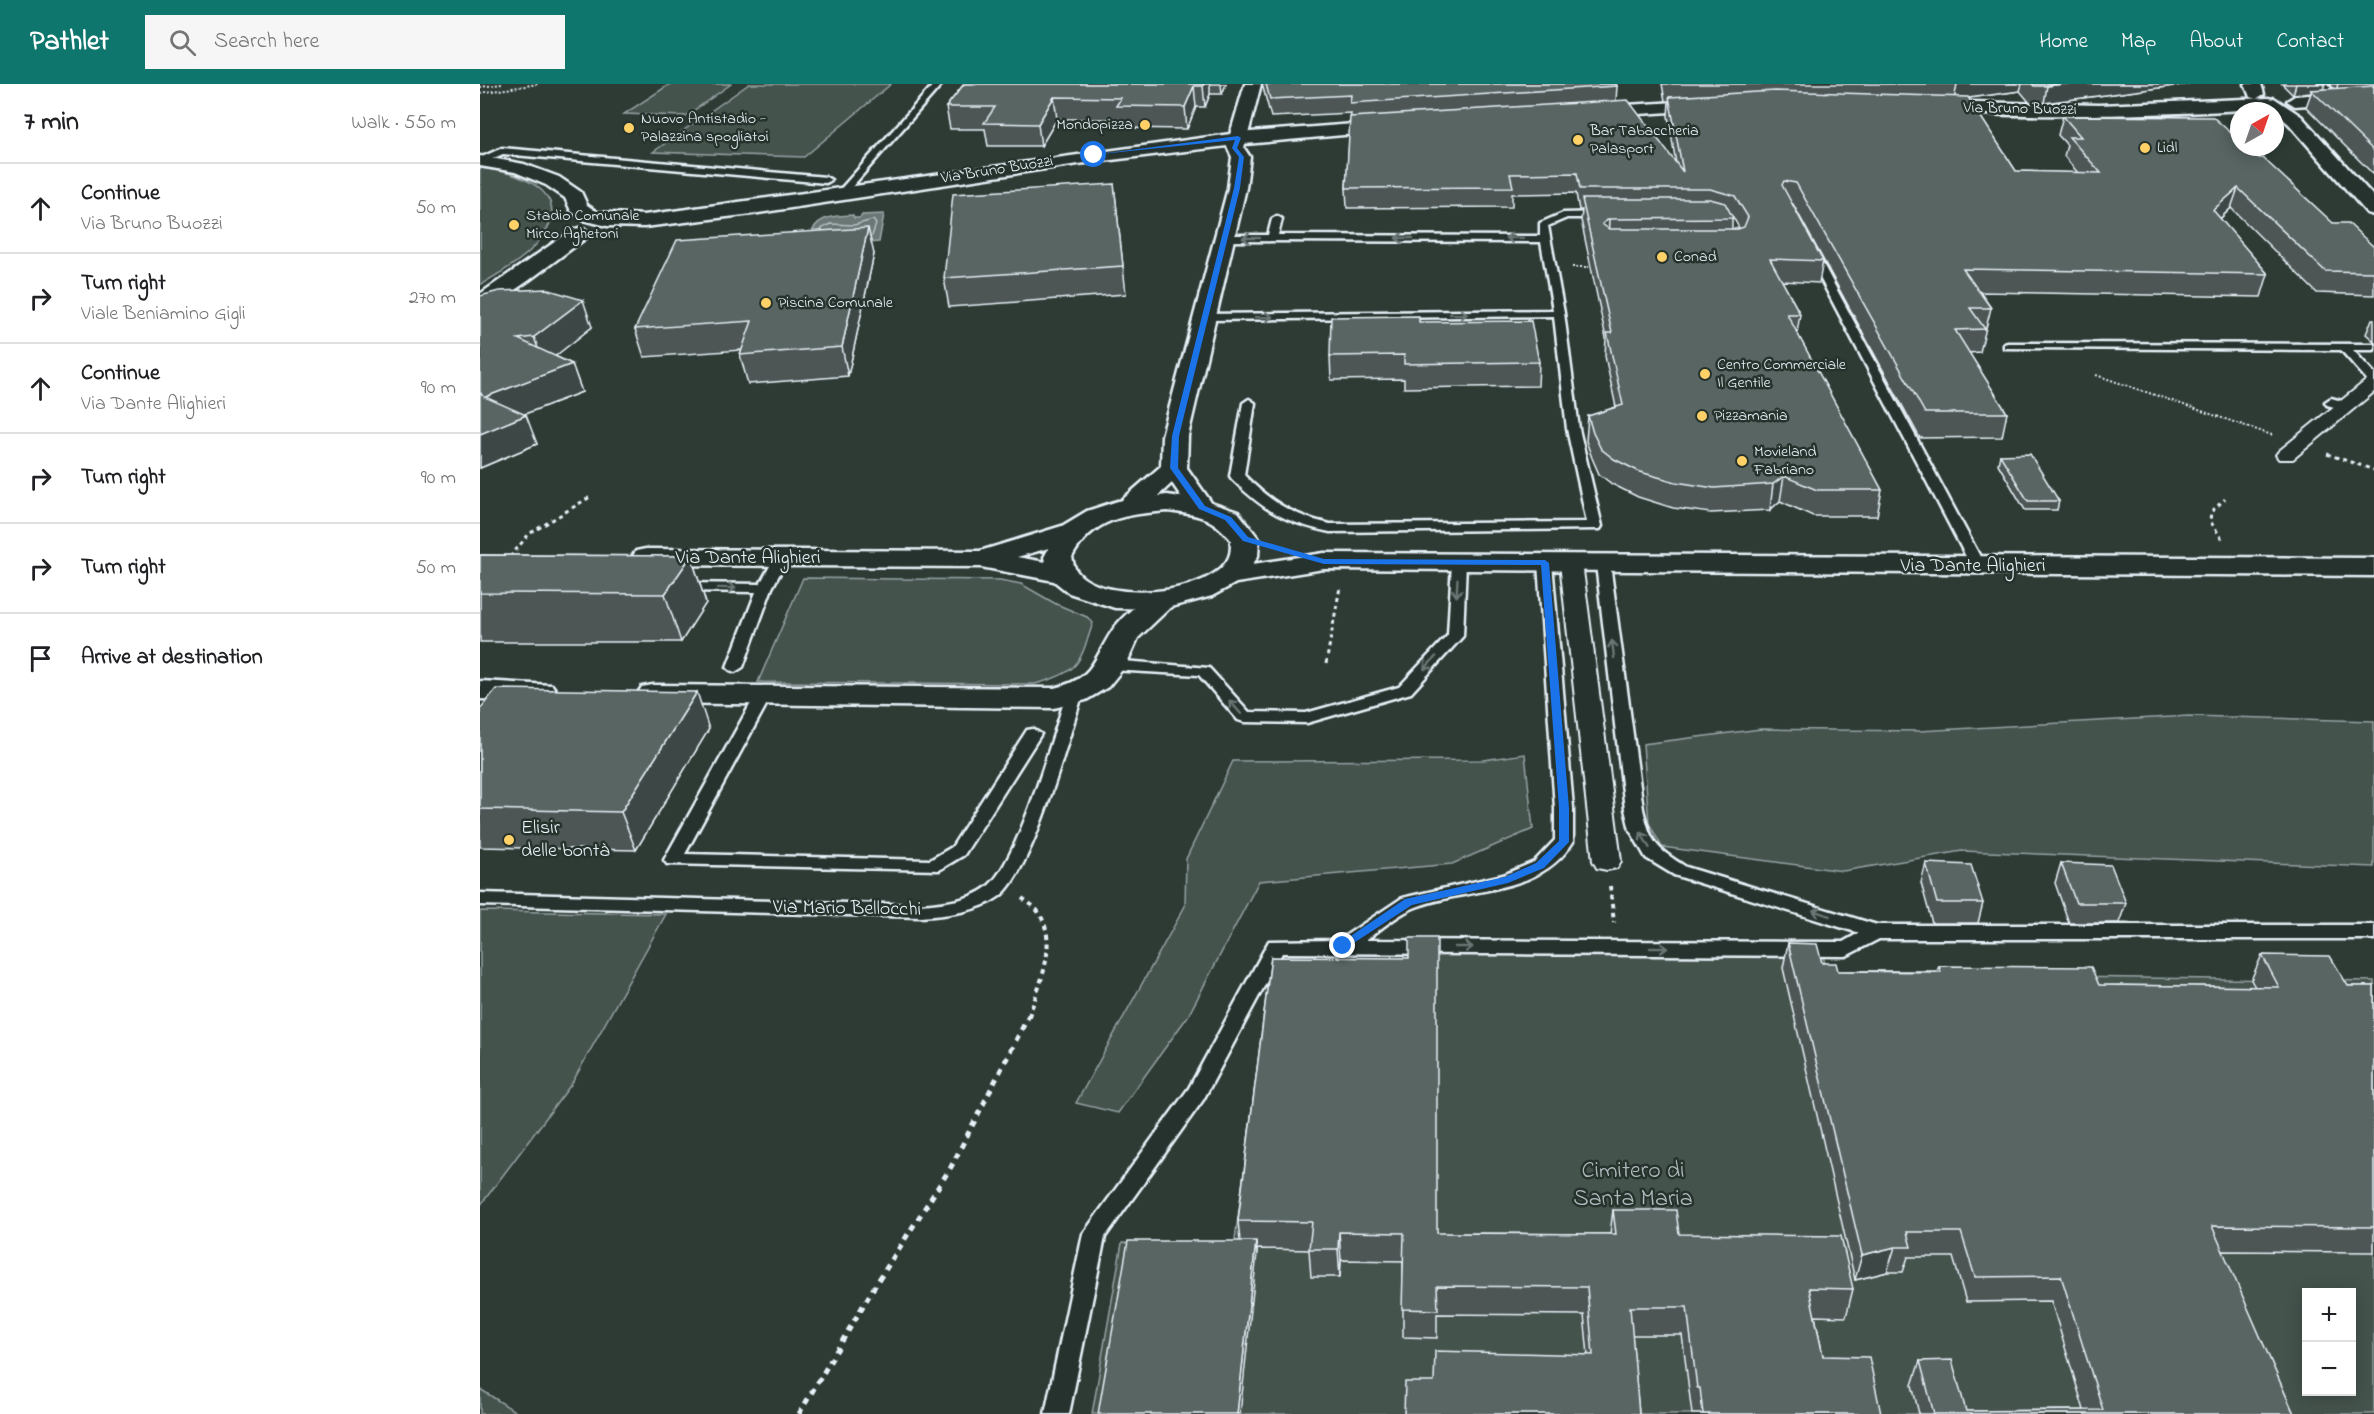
<!DOCTYPE html>
<meta charset="utf-8">
<style>
:root{--surface:#fff;--page:#f6f6f6;--text:#202124;--muted:#757577;--line:#e0e0e0;--accent:#0f766e}
body{margin:0;font-family:"Indie Flower",sans-serif;background:var(--page);color:var(--text)}
.controls{position:absolute;right:18px;bottom:18px;display:grid;overflow:hidden;border-radius:0px;box-shadow:0 3px 15px #0003}
.controls button{width:54px;height:54px;display:grid;place-items:center;padding:0;border:0;border-bottom:2px solid var(--line);background:var(--surface);color:var(--text);font:30px sans-serif}
.compass{position:absolute;left:1750px;top:18px;width:54px;height:54px;border-radius:50%;background:var(--surface);box-shadow:0 3px 15px #0003;rotate:40deg}
.stop{position:absolute;width:18px;height:18px;margin:-14px;border:4px solid #1a73e8;border-radius:50%;background:#fff}
.stop.end{background:#1a73e8;border-color:#fff;box-shadow:0 2px 6px #0008}
.list{margin:0;padding:0;list-style:none}
h2{display:flex;justify-content:space-between;align-items:center;height:78px;margin:0;padding:0 24px;font-size:26px}
h2 small{font-size:20px;font-weight:400;color:var(--muted)}
.list li{display:grid;grid-template-columns:39px 1fr auto;gap:18px;align-items:center;box-sizing:border-box;height:90px;padding:0 24px;border-top:2px solid var(--line)}
.list b{display:block;font-size:22px;white-space:nowrap}
.list p{margin:0;font-size:20px;white-space:nowrap;color:var(--muted)}
.list em{font-size:20px;font-style:normal;color:var(--muted)}
.icon{flex:none;width:33px;height:33px;fill:none;stroke:currentColor;stroke-width:2;stroke-linecap:round;stroke-linejoin:round}
.map{position:relative;flex:none;width:1894px;height:1330px;overflow:hidden}
header{display:flex;align-items:center;gap:36px;box-sizing:border-box;height:84px;padding:0 30px;background:var(--accent);color:#fff}
header strong{font-size:28px}
nav{display:flex;gap:33px;margin-inline-start:auto;font-size:21px}
.search{width:420px;height:54px;background:var(--page);display:flex;align-items:center;gap:15px;box-sizing:border-box;padding:0 21px;border-radius:0px;color:var(--muted);font-size:22px}
main{display:flex}
aside{flex:1;background:var(--surface)}
.map>svg:first-child{display:block}
</style>
<header>
<strong>Pathlet</strong>
<div class="search"><svg class="icon" aria-label="search" viewBox="0 0 24 24"><circle cx="10" cy="10" r="6"/><path d="M15 15l6 6"/></svg>Search here</div>
<nav><a>Home</a><a>Map</a><a>About</a><a>Contact</a></nav>
</header>
<main>
<aside>
<h2>7 min<small>Walk · 550 m</small></h2>
<ul class="list">
<li><svg class="icon" aria-label="ahead" viewBox="0 0 24 24"><path d="M12 20V5M6 11l6-6 6 6"/></svg><div><b>Continue</b><p>Via Bruno Buozzi</p></div><em>50 m</em></li>
<li><svg class="icon" aria-label="right" viewBox="0 0 24 24"><path d="M7 20v-9h11M14 6l5 5-5 5"/></svg><div><b>Turn right</b><p>Viale Beniamino Gigli</p></div><em>270 m</em></li>
<li><svg class="icon" aria-label="ahead" viewBox="0 0 24 24"><path d="M12 20V5M6 11l6-6 6 6"/></svg><div><b>Continue</b><p>Via Dante Alighieri</p></div><em>90 m</em></li>
<li><svg class="icon" aria-label="right" viewBox="0 0 24 24"><path d="M7 20v-9h11M14 6l5 5-5 5"/></svg><div><b>Turn right</b></div><em>90 m</em></li>
<li><svg class="icon" aria-label="right" viewBox="0 0 24 24"><path d="M7 20v-9h11M14 6l5 5-5 5"/></svg><div><b>Turn right</b></div><em>50 m</em></li>
<li><svg class="icon" aria-label="arrive" viewBox="0 0 24 24"><path d="M6 21V4h12l-3 4 3 4H6"/></svg><div><b>Arrive at destination</b></div></li>
</ul>
</aside>
<div class="map">
<svg width="1894" height="1330" viewBox="0 0 1894 1330">
<rect width="100%" height="100%" fill="#2e3b35"/>
<filter id="ink" filterUnits="userSpaceOnUse"><feTurbulence type="fractalNoise" baseFrequency=".0167" numOctaves="2"/><feDisplacementMap in="SourceGraphic" scale="12" xChannelSelector="R" yChannelSelector="G"/><feConvolveMatrix kernelMatrix="1 2 1 2 8 2 1 2 1" color-interpolation-filters="sRGB"/></filter>
<g filter="url(#ink)">
<!-- green -->
<g fill="#45524e" stroke="#96a2a3" stroke-width="1.5" fill-rule="evenodd">
<path d="M190 0H251L206 32 144 30Z"/>
<path d="M269 0H411L324 73 173 68Z"/>
<path d="M0 84C47 89 101 113 53 164 38 179 18 190 0 201Z"/>
<path d="M323 494 520 496 541 500 576 520 607 533 613 539C599 580 600 588 555 600L278 598Z"/>
<path d="M1709 632 1894 637V783L1482 767 1363 787 1182 763 1169 739 1163 660 1281 645 1439 647Z"/>
<path d="M1045 670 1053 745 972 780 779 797 708 932 638 1029 596 1019 705 822 706 775 753 677 1003 676Z"/>
<path d="M0 827 186 830 92 999 0 1122Z"/>
<path d="M924 870 1343 872 1348 890 1894 897V1330H612L642 1159 754 1163 790 890 923 891ZM1826 1208H1872V1308H1826Z"/>
<path d="M0 1305 39 1330H0Z"/>
</g>
<!-- water -->
<path fill="#6b7775" stroke="#9da8a9" stroke-width="1.5" d="M404 130 399 158 375 160 334 150 333 146C339 131 360 132 373 131L374 134H380L382 131Z"/>
<g fill="none" stroke-linecap="round" stroke-linejoin="round">
<!-- shore -->
<path stroke="#b6c0c4" stroke-width="1.5" d="M341 145 350 140 374 141 393 136 396 140 392 152"/>
<!-- service casing -->
<g stroke="#e8f1f8" stroke-width="5">
<g id="service">
<path d="M454 0H462L364 112H358V108Z"/>
<path d="M1838 0H1847L1859 13 1852 15Z"/>
<path d="M22 64 346 93 351 96 346 99 23 70 0 80V74Z"/>
<path d="M1083 129 1124 128 1129 131 1124 134H1087L1068 142 1084 229 1099 345 1122 442 1120 445 850 448C806 439 784 427 752 395L750 392 763 319 769 315 775 319 764 391C790 418 814 432 850 440L1107 438 1087 345 1074 232 725 236 720 233 725 230 1073 226 1061 158 745 157 740 154 745 151H788L792 135 797 132 802 135 798 151 1060 152V139Z"/>
<path d="M1327 165 1336 167 1505 482 1503 485 1498 486 1491 482 1326 167Z"/>
<path d="M1528 259 1894 260V266H1873L1894 289V300L1890 299 1861 266 1524 264V260Z"/>
<path d="M1851 314 1869 319 1871 322 1865 326 1847 321 1845 318Z"/>
<path d="M301 470 308 474 292 504 263 583 255 588 250 586 247 583 276 508 199 507 192 503 199 499 280 500 296 471Z"/>
<path d="M979 474 986 478 983 552 931 609 827 639 764 638 758 636 719 591 631 586 623 581 631 576 729 584 769 628 826 629 919 603 968 551 972 478Z"/>
<path d="M1065 475 1072 479 1093 724V758C1059 812 989 803 936 823 919 829 901 845 886 856L1363 858 1379 849 1194 791 1166 774 1150 746 1145 725 1116 480 1123 476 1130 480 1163 725C1171 760 1176 764 1206 783L1397 841H1894V855H1399L1366 872 802 869 723 1016 625 1153 589 1330H565L603 1150 709 1004 789 857 859 856 922 814 1023 791 1054 778 1075 756V724L1058 479Z"/>
<path d="M595 604 603 609C588 654 554 785 520 812 498 828 467 831 441 833L0 821V809L441 821C464 819 488 817 507 803 538 780 573 650 587 609Z"/>
<path d="M283 607 291 612 205 770 450 776 472 763 547 646 553 645 561 650 484 771 459 786 187 780 184 776 275 612Z"/>
</g>
</g>
<!-- pedestrian casing -->
<g stroke="#e8f1f8" stroke-width="4">
<g id="pedestrian">
<path d="M1894 294V308L1813 375H1799L1796 371 1799 367 1888 295Z"/>
<path d="M1091 472 1099 474 1102 479 1141 777 1137 784 1127 786 1117 784 1113 777 1080 479 1083 474Z"/>
</g>
</g>
<!-- minor casing -->
<g stroke="#e8f1f8" stroke-width="5">
<g id="minor">
<path d="M765 0H781L767 54 758 59 749 54Z"/>
<path d="M99 144 106 146 109 150 106 154 48 197 8 224 0 225V210L92 146Z"/>
<path d="M683 507 693 510 698 516 658 554 646 581 628 603 606 616 574 624 173 619 162 617 157 610 162 603 173 601 574 604C614 595 613 576 632 547 641 533 666 511 683 507Z"/>
<path d="M0 597 72 601 77 608 72 615 61 617 0 615Z"/>
</g>
</g>
<!-- tertiary casing -->
<g stroke="#e8f1f8" stroke-width="5">
<g id="tertiary">
<path d="M1894 6V16L1815 22 1807 17 1815 12Z"/>
<path d="M1789 14 1795 16 1797 19 1795 22C1761 31 1452 37 1441 22L1449 17 1619 21Z"/>
<path d="M1233 16 1241 21 1239 25 1111 33 1103 28 1111 23Z"/>
<path d="M913 37 922 42 919 46 765 60 764 64 770 73 766 104 708 352 707 384 735 424 731 430 722 432 713 430 692 399C676 413 660 434 638 429L634 423 681 382 682 352 748 104 752 73 747 62 598 80 272 130 164 143 127 142 103 136 91 127 85 114 66 101 35 88 0 82V72L44 80 79 93 101 108 107 121 117 128 164 131 758 49Z"/>
</g>
</g>
<!-- secondary casing -->
<g stroke="#e8f1f8" stroke-width="5">
<g id="secondary">
<path d="M1765 0H1781L1784 10 1776 15 1770 13Z"/>
<path d="M1794 14 1821 32 1894 113V131L1887 129 1809 40 1788 22 1786 19 1788 16Z"/>
<path d="M687 411 722 416 758 428 779 455 778 472 773 480 844 469 1894 474V492L844 485 756 499 732 512 683 525 635 524 589 509 574 497 501 483 166 481 156 479 152 473 156 467 166 465 500 467 582 442 607 427 638 417ZM687 427C717 431 731 431 751 456 751 460 751 466 750 470 738 512 619 521 596 486 594 483 593 477 592 473 614 433 645 431 687 427ZM569 464 564 473 565 478 537 473Z"/>
</g>
</g>
<!-- path-far3 -->
<g stroke="#e8f1f8" stroke-width="2" stroke-dasharray="2 2" stroke-linecap="butt">
<path d="M0 3 22 0"/>
<path d="M0 9 58 0"/>
<path d="M1092 183H1109"/>
<path d="M1616 291 1792 351"/>
</g>
<!-- path-far2 -->
<g stroke="#e8f1f8" stroke-width="3" stroke-dasharray="4 4" stroke-linecap="butt">
<path d="M1847 370 1894 386"/>
<path d="M1742 455 1730 437 1731 428 1745 415"/>
<path d="M30 473 49 450 110 413"/>
<path d="M846 580 860 503"/>
</g>
<!-- path-far1 -->
<g stroke="#e8f1f8" stroke-width="4" stroke-dasharray="4.5 4.5" stroke-linecap="butt">
<path d="M1130 802 1134 839"/>
<path d="M542 814C547 818 556 823 559 829 579 860 559 901 549 932"/>
</g>
<!-- path -->
<path stroke="#e8f1f8" stroke-width="5" stroke-dasharray="6 6" stroke-linecap="butt" d="M319 1330 393 1205 471 1083 549 931"/>
<!-- service -->
<use href="#service" fill="#26332d" fill-rule="evenodd"/>
<!-- pedestrian -->
<use href="#pedestrian" fill="#26332d" fill-rule="evenodd"/>
<!-- minor -->
<use href="#minor" fill="#26332d" fill-rule="evenodd"/>
<!-- tertiary -->
<use href="#tertiary" fill="#26332d" fill-rule="evenodd"/>
<!-- secondary -->
<use href="#secondary" fill="#26332d" fill-rule="evenodd"/>
</g>
<!-- wall -->
<g fill="#4d5755" stroke="#e8f1f8" stroke-width="1.5" fill-rule="evenodd">
<path d="M484 0H746L742 10H730L725 23H716L707 45 639 44 638 35H577L561 62H508L505 45H470L466 23Z"/>
<path d="M782 0H1136L1137 2 1136 17 1196 79 1188 32 1189 17H1185L1182 0H1709L1564 19H1550L1540 7 1488 14 1536 87 1598 89 1584 72 1587 61 1578 51 1583 32 1853 139 1894 163V211L1837 209 1751 124 1740 135 1788 190 1781 213 1500 208 1511 224 1500 268 1489 269 1527 329 1522 353 1440 354 1313 120H1312L1343 177 1339 199 1302 197 1320 230 1317 249 1402 406 1397 432H1333L1300 417 1290 426 1231 429 1193 424 1158 413 1132 400 1119 390 1112 374 1106 357 1108 332 1136 323 1125 272 1126 254 1101 136 1102 126H1099L1096 109 1032 110V123L867 124 866 104 871 29 791 33ZM1252 133H1253L1259 144 1252 145Z"/>
<path d="M1802 0H1845L1843 6 1854 5 1850 0H1894V91L1826 23 1831 9 1813 11Z"/>
<path d="M634 100 646 210 469 223 464 194Z"/>
<path d="M394 170 368 292 268 300 260 271 261 266 164 273 155 245Z"/>
<path d="M0 212 112 243 75 272 92 280 102 308 44 330 57 360 0 384Z"/>
<path d="M1892 235H1894V257L1886 250Z"/>
<path d="M939 238 1059 278 1058 302 924 304V295L851 296 850 272Z"/>
<path d="M1520 371 1579 417 1577 426H1545L1518 380Z"/>
<path d="M0 471 211 472 226 519 201 558H0Z"/>
<path d="M0 625 229 645 156 766 0 763Z"/>
<path d="M1446 779 1503 819 1498 839H1452L1441 799Z"/>
<path d="M1581 779 1646 819 1639 839H1589L1575 799Z"/>
<path d="M1308 859 1358 887H1457L1459 882 1619 901 1775 903 1771 896 1782 871 1868 902H1894V1168L1742 1167 1814 1330H1439L1432 1301 1440 1277 1486 1327 1604 1326 1571 1217 1486 1218 1473 1173H1428L1423 1188H1407L1375 1196 1303 884Z"/>
<path d="M791 873 957 1149 1130 1150 1133 1126 1199 1150 1373 1205 1366 1233 1335 1232 1343 1272 1401 1330H1212L1202 1251H1152L1159 1330 954 1298 1108 1271 1104 1231 957 1230V1254L923 1253V1177L861 1176 860 1193H831L829 1166 777 1165V1169L760 1157 758 1137Z"/>
</g>
<!-- shaded-wall -->
<g fill="#3e4745" stroke="#e8f1f8" stroke-width="1.5">
<path d="M724 0H730V10L725 23 723 2Z"/>
<path d="M741 0H746L742 10Z"/>
<path d="M1477 0H1542L1540 7 1474 16Z"/>
<path d="M1583 0H1709L1564 19 1567 2Z"/>
<path d="M1816 0H1845L1842 8 1831 6V9L1813 11Z"/>
<path d="M1858 0H1894V4L1856 7Z"/>
<path d="M714 2 716 23 707 45 705 23Z"/>
<path d="M574 13 577 35 561 62 558 40Z"/>
<path d="M1758 104 1751 124 1727 147 1733 126Z"/>
<path d="M1129 135 1128 156 1122 140Z"/>
<path d="M388 144 394 170 368 292 362 263Z"/>
<path d="M103 216 112 243 64 281 54 253Z"/>
<path d="M92 280 102 308 16 341 5 313Z"/>
<path d="M46 331 57 360 0 384V350Z"/>
<path d="M1304 392 1300 417 1290 426 1293 400Z"/>
<path d="M211 472 226 519 201 558 185 510Z"/>
<path d="M217 608 229 645 156 766 141 728Z"/>
<path d="M859 1148 861 1176 860 1193 858 1165Z"/>
<path d="M776 1157 777 1169 760 1330H757Z"/>
<path d="M1415 1163 1407 1188 1375 1196 1382 1171Z"/>
</g>
<!-- building -->
<g fill="#596563" stroke="#e8f1f8" stroke-width="1.5">
<path d="M484 0H724L723 2H714L705 23 636 22 641 14 574 13 558 40 504 39 515 23H466Z"/>
<path d="M786 0H1136L1137 2 870 19 871 11 790 15Z"/>
<path d="M1552 0H1583L1567 2H1554Z"/>
<path d="M1894 2V67L1831 6Z"/>
<path d="M1295 7 1488 13 1536 87 1621 89 1589 53H1601L1583 32 1733 33 1759 56V63H1767L1779 74H1783L1853 139H1868L1894 163V188L1845 187 1758 104 1733 126 1788 190 1483 185 1511 224H1490L1505 245 1475 246 1527 329H1445L1316 99 1304 97 1302 101 1343 177 1290 175 1320 230H1307L1402 406H1337L1304 392 1293 400 1234 404 1196 398 1160 388 1134 375 1121 365 1113 349 1108 332 1143 321 1127 249H1132L1102 115H1230L1245 119 1253 134 1129 135 1122 140 1129 145H1258L1264 143 1268 133 1255 112 1230 105H1100L1097 89 1030 90 1033 103 866 104 870 33 1148 16 1203 88 1189 13Z"/>
<path d="M634 100 643 182 464 194 473 110Z"/>
<path d="M388 144 362 263 260 271 272 237 155 245 197 156Z"/>
<path d="M66 205 103 216 54 253 38 255 92 280 5 313 46 331 0 350V310L2 311 0 308V212L19 207Z"/>
<path d="M939 232V238L1051 237 1059 278 924 280V271L850 272 851 233Z"/>
<path d="M1550 370 1579 417H1548L1520 371Z"/>
<path d="M0 471 211 472 185 510 0 509Z"/>
<path d="M16 605 217 608 141 728 0 725V625Z"/>
<path d="M1446 779 1491 781 1503 819H1457Z"/>
<path d="M1581 779 1631 781 1646 819H1596Z"/>
<path d="M929 854H957V1149L1136 1150 1133 1126H1196L1199 1150 1361 1152 1373 1205 1329 1204 1343 1272 1389 1273 1401 1330H1223L1220 1304H1217L1207 1223H1150L1159 1330H924L925 1298H954L955 1267 1113 1271 1107 1203 957 1202 958 1226 922 1225 924 1149 859 1148 858 1165H829L832 1138 758 1137 791 873 929 874Z"/>
<path d="M1308 859 1337 860 1342 879H1356L1358 887 1461 888 1459 882 1611 883 1619 901 1799 903 1782 871 1850 872 1868 902H1894V1143L1732 1142 1814 1330H1454L1440 1277 1472 1276 1486 1327 1623 1326 1581 1192 1495 1193 1481 1148H1427L1431 1163H1415L1382 1171Z"/>
<path d="M648 1157H776L757 1330H618Z"/>
</g>
<!-- one-way arrows -->
<defs><path id="oneway-shaft" d="M-6 0H5M1.5-3L5.5 0L1.5 3" fill="none" stroke-width="1.6" stroke-linecap="round" stroke-linejoin="round" transform="scale(1.5)"/></defs>
<g stroke="#6a7674">
<use href="#oneway-shaft" transform="translate(771 154) rotate(-180)"/>
<use href="#oneway-shaft" transform="translate(924 154) rotate(-180)"/>
<use href="#oneway-shaft" transform="translate(1034 154) rotate(-180)"/>
<use href="#oneway-shaft" transform="translate(979 230) rotate(-1)"/>
<use href="#oneway-shaft" transform="translate(784 233) rotate(-1)"/>
<use href="#oneway-shaft" transform="translate(247 504) rotate(1)"/>
<use href="#oneway-shaft" transform="translate(977 504) rotate(93)"/>
<use href="#oneway-shaft" transform="translate(1133 565) rotate(-97)"/>
<use href="#oneway-shaft" transform="translate(950 579) rotate(133)"/>
<use href="#oneway-shaft" transform="translate(755 623) rotate(-131)"/>
<use href="#oneway-shaft" transform="translate(1165 756) rotate(-120)"/>
<use href="#oneway-shaft" transform="translate(1341 829) rotate(-161)"/>
<use href="#oneway-shaft" transform="translate(984 863)"/>
<use href="#oneway-shaft" transform="translate(1179 864)"/>
</g>
</g>
<!-- route -->
<path fill="#1a73e8" d="M758 52 761 54 757 64 764 73 760 104 699 352 698 384 725 422 751 433 768 453 844 475 1065 476 1069 479 1089 724V758L1064 784 1028 799 932 821 863 866 859 865V860L925 815 1025 793 1056 779 1079 757V724L1061 481 844 480 763 457 745 436 719 425 690 384 692 352 754 104 759 73 752 64 755 56 612 71Z"/>
<!-- markers -->
<g fill="#ffd166" stroke="#26332d" stroke-width="2">
<circle cx="665" cy="41" r="6"/>
<circle cx="149" cy="44" r="6"/>
<circle cx="1098" cy="56" r="6"/>
<circle cx="1665" cy="64" r="6"/>
<circle cx="34" cy="141" r="6"/>
<circle cx="1182" cy="173" r="6"/>
<circle cx="286" cy="219" r="6"/>
<circle cx="1225" cy="290" r="6"/>
<circle cx="1222" cy="332" r="6"/>
<circle cx="1262" cy="377" r="6"/>
<circle cx="29" cy="756" r="6"/>
</g>
<g text-anchor="middle" dominant-baseline="central" stroke-width="5" stroke-linejoin="round" paint-order="stroke">
<!-- far-street labels -->
<g font-size="16" fill="#e8f1f8" stroke="#26332d">
<text transform="translate(1540 25) rotate(1)">Via Bruno Buozzi</text>
<text transform="translate(517 86) rotate(-9)">Via Bruno Buozzi</text>
</g>
<!-- far-poi labels -->
<g font-size="16" fill="#e8f1f8" stroke="#26332d" text-anchor="start">
<text x="161" y="35">Nuovo Antistadio -<tspan x="161" dy="18">Palazzina spogliatoi</tspan></text>
<text x="653" y="41" text-anchor="end">Mondopizza</text>
<text x="1110" y="47">Bar Tabaccheria<tspan x="1110" dy="18">Palasport</tspan></text>
<text x="1677" y="64">Lidl</text>
<text x="46" y="132">Stadio Comunale<tspan x="46" dy="18">Mirco Aghetoni</tspan></text>
<text x="1194" y="173">Conad</text>
<text x="298" y="219">Piscina Comunale</text>
<text x="1237" y="281">Centro Commerciale<tspan x="1237" dy="18">Il Gentile</tspan></text>
<text x="1234" y="332">Pizzamania</text>
<text x="1274" y="368">Movieland<tspan x="1274" dy="18">Fabriano</tspan></text>
</g>
<!-- street labels -->
<g font-size="20" fill="#e8f1f8" stroke="#26332d">
<text x="268" y="474">Via Dante Alighieri</text>
<text x="1493" y="482">Via Dante Alighieri</text>
<text transform="translate(367 825) rotate(1)">Via Mario Bellocchi</text>
</g>
<!-- poi labels -->
<g font-size="20" fill="#e8f1f8" stroke="#26332d" text-anchor="start">
<text x="41" y="744">Elisir<tspan x="41" dy="23">delle bontà</tspan></text>
</g>
<!-- near-park labels -->
<g font-size="24" fill="#afb9bc" stroke="#26332d">
<text x="1153" y="1087">Cimitero di<tspan x="1153" dy="28">Santa Maria</tspan></text>
</g>
</g>
</svg>
<div class="controls">
<button>+</button>
<button>−</button>
</div>
<svg class="compass" viewBox="-18 -18 36 36"><path d="M0-13l5 13h-10z" fill="#e53935"/><path d="M0 13l5-13h-10z" fill="#757577"/></svg>
<div class="stop" style="left:614px;top:71px"></div>
<div class="stop end" style="left:863px;top:862px"></div>
</div>
</main>
